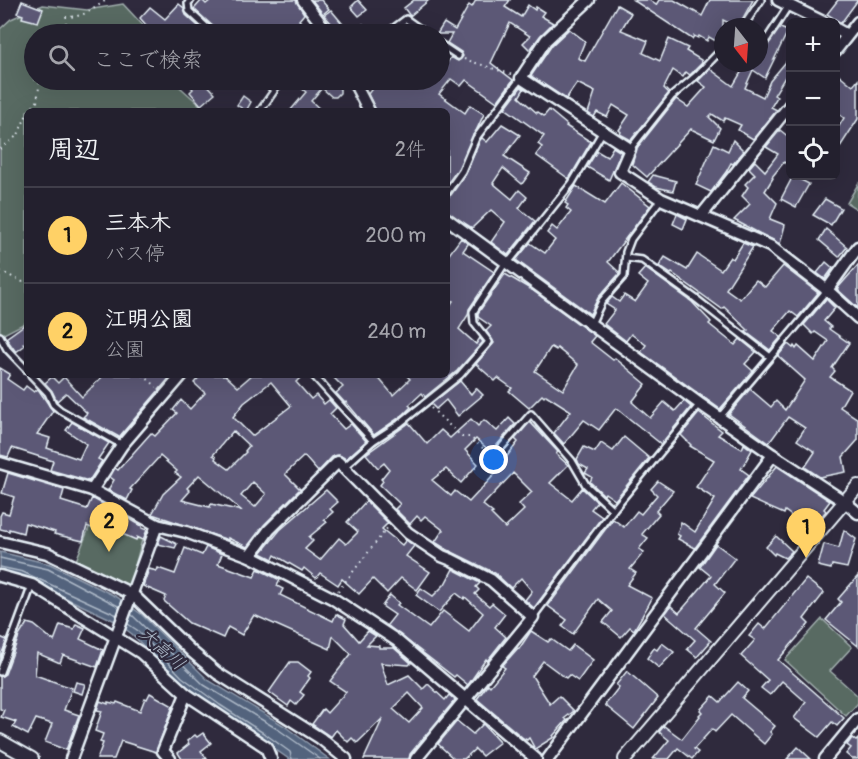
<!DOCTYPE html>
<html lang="ja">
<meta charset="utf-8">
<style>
:root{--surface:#23202e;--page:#2f2d3a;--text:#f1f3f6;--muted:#a3a3aa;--line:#403e4a;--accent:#ffd166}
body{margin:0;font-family:Pangolin,"Klee One",sans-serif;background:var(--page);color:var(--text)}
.controls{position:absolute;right:18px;top:18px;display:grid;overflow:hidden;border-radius:9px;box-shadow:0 6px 24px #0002}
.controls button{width:54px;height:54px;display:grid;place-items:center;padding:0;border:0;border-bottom:2px solid var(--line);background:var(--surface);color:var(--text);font:30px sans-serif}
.compass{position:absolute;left:714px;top:18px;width:54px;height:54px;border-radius:50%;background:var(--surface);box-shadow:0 6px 24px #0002;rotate:163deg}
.you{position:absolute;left:494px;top:460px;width:21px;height:21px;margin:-15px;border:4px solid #fff;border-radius:50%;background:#1a73e8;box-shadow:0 0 0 9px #1a73e833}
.badge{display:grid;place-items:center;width:39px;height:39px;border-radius:50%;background:var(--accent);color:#111;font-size:20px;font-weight:700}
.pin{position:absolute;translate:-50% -50px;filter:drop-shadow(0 2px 3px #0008)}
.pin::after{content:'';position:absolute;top:32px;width:21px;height:18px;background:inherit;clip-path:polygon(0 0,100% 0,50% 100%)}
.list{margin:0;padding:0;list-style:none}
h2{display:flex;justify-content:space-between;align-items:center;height:78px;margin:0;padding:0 24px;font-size:26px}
h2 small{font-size:20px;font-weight:400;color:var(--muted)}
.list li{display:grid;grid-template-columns:39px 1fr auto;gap:18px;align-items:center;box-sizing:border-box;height:96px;padding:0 24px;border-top:2px solid var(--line)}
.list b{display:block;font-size:22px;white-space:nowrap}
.list p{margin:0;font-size:20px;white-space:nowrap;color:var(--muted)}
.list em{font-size:20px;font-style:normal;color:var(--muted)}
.icon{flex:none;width:33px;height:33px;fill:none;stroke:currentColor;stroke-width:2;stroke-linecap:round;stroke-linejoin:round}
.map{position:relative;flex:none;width:858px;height:759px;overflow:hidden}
.search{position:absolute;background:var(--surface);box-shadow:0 6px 24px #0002;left:24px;top:24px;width:426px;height:66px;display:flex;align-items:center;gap:15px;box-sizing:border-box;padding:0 21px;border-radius:33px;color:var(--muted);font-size:22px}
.panel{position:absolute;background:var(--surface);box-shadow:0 6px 24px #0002;left:24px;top:108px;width:426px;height:270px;border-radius:9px}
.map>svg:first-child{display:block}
</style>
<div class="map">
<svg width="858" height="759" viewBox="0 0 858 759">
<rect width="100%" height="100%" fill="#2f2a3d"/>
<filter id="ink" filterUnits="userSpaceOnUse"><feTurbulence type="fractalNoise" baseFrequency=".0167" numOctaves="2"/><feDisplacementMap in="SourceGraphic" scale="12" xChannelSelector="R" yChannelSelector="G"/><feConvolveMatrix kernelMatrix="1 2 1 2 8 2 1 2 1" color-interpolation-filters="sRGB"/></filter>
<g filter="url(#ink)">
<!-- green -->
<g fill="#596a62" stroke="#a0aead" stroke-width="1.5">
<path d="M123 4 151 34H34V80H172L200 105 202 111H27V322L2 335 0 334V29L11 19 43 5 87 10Z"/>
<path d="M858 184V210L847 203Z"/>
<path d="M91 523 142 540 129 588 75 563Z"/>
<path d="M822 619 852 647 830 671 858 696V703L846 716 785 660Z"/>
</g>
<!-- water -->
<path fill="#53637d" stroke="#8f9cae" stroke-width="1.5" d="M0 552 50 564 117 597 141 614 208 680 283 725 329 759H289L178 682 132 634 113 620 21 577 0 573Z"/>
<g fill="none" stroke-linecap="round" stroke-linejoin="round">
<!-- shore -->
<g stroke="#acb8c7" stroke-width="1.5">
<path d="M0 558 48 569 120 607"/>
<path d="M0 567 23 572 117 615"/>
<path d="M131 614 204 685 279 730 320 759"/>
<path d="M128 624 137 630 182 677 220 705 268 736 290 752 292 759"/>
</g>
</g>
<!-- building -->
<g fill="#5b5976" stroke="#e8f1f8" stroke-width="1.5" fill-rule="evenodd">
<path d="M202 0 206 4 211 0H296L304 14 299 20 313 34H219L217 30 194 9Z"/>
<path d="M312 0H321L329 9 323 14Z"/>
<path d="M358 0 367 10 359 16 351 7Z"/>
<path d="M414 0H429L410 16 404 8Z"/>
<path d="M476 0H510L505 7 521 17 528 5 535 10 536 7 544 12 541 16 553 23 540 36 530 50 523 43 530 36 510 23 491 63 513 80 497 102 466 80 461 86 451 79 439 94 465 113 470 105 484 114 458 169 447 184V111H376L368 94 378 80H423L430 85 435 80H440V73L451 57 458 61 463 56 461 52 447 43 452 34H437L444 23 455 30 469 5 472 7Z"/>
<path d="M633 0H649L656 5 659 0H674L702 16 710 0H753L739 25 736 24 735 26 723 20V43L721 44 709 37 707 41 699 36 698 38 694 36 692 39Z"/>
<path d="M838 0H858L841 23 827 14Z"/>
<path d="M22 1 43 9 38 22 22 18 23 15 17 13Z"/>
<path d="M179 4 184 8 186 15 207 34H154L140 18 150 7 165 19Z"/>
<path d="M617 5 631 13 621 30 648 41 643 53 660 61 669 39 688 48 686 51 701 60 702 63 690 75 686 72 683 77 673 70 664 88 669 93 631 140 620 134 621 132 619 130 629 115 613 105 607 117 597 112 594 117 588 113 595 92 577 83 566 99 531 76 552 45 569 29 585 41 578 58 585 61Z"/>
<path d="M331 10 347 29 341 34 324 15Z"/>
<path d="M363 24 371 34H349Z"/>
<path d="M406 25 419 34H400Z"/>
<path d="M780 28 788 31 765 78 753 70 745 88 763 97 770 81 790 57V82L785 77 774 95 777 97 771 107 777 110 753 139 738 130 741 125 725 118 723 121 712 114 709 117 720 128 714 140 691 129 647 177 632 164 637 148 676 99 688 107 706 87 698 81 710 69 733 86 746 64 744 63H759V45L765 49Z"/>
<path d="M836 72 853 86 858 80V119L836 153V131L844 118 836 112Z"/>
<path d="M185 80H203L215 93 201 105 190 92 193 89Z"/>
<path d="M272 80H290L279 90Z"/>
<path d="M291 80H330L340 89V93L336 97H332L322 88 311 101 322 111H290L306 92Z"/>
<path d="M521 87 524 89 519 97 537 113 538 112 544 116 549 110 567 125 566 126 591 142 569 179 536 155 542 147 538 144 544 136 505 108Z"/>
<path d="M243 96 251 102 246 111 237 105Z"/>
<path d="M502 124 520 135 504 156 530 173 522 184 503 168 493 183 512 199 519 190 527 197 519 208 535 221 508 255 491 242 505 222 491 210 472 228 447 212V197L451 195 466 174 480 140 482 138 487 142Z"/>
<path d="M780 130 790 138V167L784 162 772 177 773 178 765 191 777 203 770 219 785 225 780 244 734 220 750 204 742 196 748 187 745 184 755 174 749 168 755 161 765 171 778 154 766 147Z"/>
<path d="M733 140 744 151 733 164 731 163 726 172 711 192 696 185 714 144 728 151Z"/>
<path d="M613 147 621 152 609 180 587 167 597 151 607 157Z"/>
<path d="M653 175 676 181 673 191 656 187 648 182Z"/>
<path d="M793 176 809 184 796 207 781 199Z"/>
<path d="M621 183 650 206 608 262 619 272V274L598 298 590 314 516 260 530 243 545 253 555 240 547 233 552 226 557 230 571 212 566 208 568 205 565 203 576 186 605 204Z"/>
<path d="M825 199 841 208 831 225 813 215Z"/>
<path d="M677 214 687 219 683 229 673 224Z"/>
<path d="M826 229 847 247 839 257 819 240Z"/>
<path d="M461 238 468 244 463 251 494 272 469 309 468 315 459 329 476 344 480 338 483 342 457 371 425 397 422 393 409 405 411 407 404 414 374 435 346 402 345 403 336 393 343 387 331 375H376L393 395 410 379 406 375H447V310L453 301 447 297V257Z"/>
<path d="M743 243 753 247 726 289 740 299 756 280 765 287 783 266 818 293 798 317 790 311 773 331 781 337 770 350 746 332 748 330 724 307 722 309 672 273 671 274 659 266 665 257 687 270 697 254 721 270 730 257 733 259Z"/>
<path d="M826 262 833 268 825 279 817 273Z"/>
<path d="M858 265V308L837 289Z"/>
<path d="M645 268 692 302 711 322 709 324 735 345 740 339 756 352 745 364 753 371 720 409 641 352 646 345 631 334 626 341 604 324 615 310 606 304 612 297 619 302 624 295 635 302 648 284 638 276Z"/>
<path d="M505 274 532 290 595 336 590 342 613 360 615 358 646 384 632 402 650 418 664 402 675 411 684 401 691 407 661 444 616 408 599 430 584 420 564 444 554 433 571 411 546 395 544 397 542 395 529 408 509 391 512 388 498 378 495 381 476 364 494 343 486 331 491 326 478 317V313ZM551 347 556 350 557 348 578 365 563 390 535 371Z"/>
<path d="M826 299 835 308 824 321 831 327 829 329 849 343 832 368 835 371 830 377 850 390 840 407 858 419V440L843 457 846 472 820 477 805 467 815 452 797 440 805 428 788 417 769 443 729 414 750 389 771 407 776 401 785 410 805 380 778 356 788 344 793 348 794 346 796 349 798 346 815 361 828 341 815 332 813 334 804 325Z"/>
<path d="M27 323V341L23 344 24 346 16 352 6 338Z"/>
<path d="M0 368 10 374 7 379 23 390 26 386 34 392 38 389 53 411 37 434 50 438 47 448 79 459 86 444 66 430 72 422 109 443 98 459 102 461 89 481 50 470 53 461 12 448 8 457 0 455Z"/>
<path d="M104 375H172L119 437 83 417 87 413 66 393 57 401 52 391 45 383 52 377 58 383 64 377 82 397Z"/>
<path d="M201 375H225L238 387 252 375H303L296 382 311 399 316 395 324 404 329 400 336 408 330 414 344 429 351 424 366 441 346 459 339 455 333 456 318 472 304 456 285 474 300 489 264 525 247 547 228 538V540L152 514 163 494 181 477 175 473 177 471 160 456 130 489 132 490 127 500 108 490 114 480 110 477 115 468 118 470 151 433 155 436 177 413 173 410 181 400 190 409 205 393 194 383ZM271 382 291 406 252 436 233 417 244 403ZM233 431 249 446 245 451 246 452 229 469 215 459 216 457 213 455ZM199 475 242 511 211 504 210 507 182 500 190 491 187 488ZM253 482 266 494 255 507 241 496Z"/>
<path d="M460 381 471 394 476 388 483 395 458 416 446 400 436 409 431 404Z"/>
<path d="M699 413 722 431 718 435 742 449 744 444 752 450 741 469 749 475 695 548 678 539 680 536 677 534 681 522 695 532 715 499 696 487 714 460 690 446 691 445 681 435Z"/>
<path d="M509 418 515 424 491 452 476 439 465 450 478 464 461 483 446 469 432 480 451 496 455 491 469 502 506 462 504 460 518 442 515 439 530 422 558 452 556 454 568 465 550 483 572 500 582 488 597 502 591 509 602 517 534 608 525 600 532 591 521 578 511 588 495 573 446 549 435 542 443 530 425 516 421 520 417 516 410 524 395 509 400 504 380 485 383 481 381 479 389 469 384 463 378 468 366 454 409 423 427 444 441 430 450 438 471 419 478 426 484 420 497 431ZM513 473 532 492 519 504 524 510 505 528 491 514 493 513 483 505Z"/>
<path d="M624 437 649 458 615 500 605 493 604 495 590 482 592 477 585 473 588 469 579 464 577 459 584 447 595 452 601 443 613 451Z"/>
<path d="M777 466 830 501 824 509 826 511 810 530 785 511 784 514 750 499Z"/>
<path d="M8 473 64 490 61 501 87 509 92 498 142 526V528L147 530 143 540 137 537 136 540 120 533 116 538 87 526 83 541 54 534 55 532 25 523 23 533 9 529V531L0 529V516L2 512 9 514 14 497 2 493Z"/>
<path d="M658 481 673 491 656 511 659 514 642 534 648 538 639 549 644 552 630 569 636 573 627 585 652 598 648 606 634 630 630 627 621 637 603 622 612 611 598 599 573 634 562 626 567 620 548 606 613 519 624 527 637 511 641 514 657 495 651 489Z"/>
<path d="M326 490 338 502 330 509 333 512 324 520 327 522 309 537 313 541 305 549 320 560 339 538 346 544 358 532 347 522 366 501 388 523 382 529 402 545 406 540 414 546 406 556 430 572 417 590 401 578 387 593 373 579 359 594 342 579 338 585 320 573 316 578 304 568 302 571 275 555 273 559 261 553 280 530Z"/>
<path d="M844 530 856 539 847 568 832 565 831 569 818 566 824 544 839 548Z"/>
<path d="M161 536 177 544 175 548 158 544Z"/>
<path d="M776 536 792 551 785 558 775 553 774 555 766 547Z"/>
<path d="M716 544 735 558 715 584 725 593 696 628 711 641 697 657 687 649 695 640 665 614 671 606 679 613 711 576 700 567Z"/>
<path d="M206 547 222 554 218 564 254 577 258 569 280 580 277 586 283 589 280 595 333 621 336 614 346 619 344 624 359 641 368 631 376 636 367 645 379 646V648H394L411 663 409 665 381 663 388 685 409 675 423 689 428 684 445 700 449 695 455 700 410 754 409 759H364L383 718 357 743 352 738 348 742 336 730 331 737 312 724 323 709 327 713 346 692 330 681 351 654 333 636 330 649 254 615 242 635 228 627 223 638 189 623 164 601 166 596 143 586 149 569 157 571 158 568 175 574 185 548 202 555ZM409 693 423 708 409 723 393 709Z"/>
<path d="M453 569 480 583 476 587 479 590 475 594 489 606 492 603 505 614 495 627 506 637 487 661 486 659 468 685 456 675 454 677 387 625 395 615 382 606 390 595 399 603 397 605 429 628 443 611 469 631 483 613 465 597 464 599 456 593 439 612 416 595 421 588 433 596 445 584Z"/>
<path d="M858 576V646L826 620 841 602 838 599Z"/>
<path d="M806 579 824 593 804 619 809 624 778 660 844 718 837 726 832 722 819 737 794 718 806 702 782 681 770 695 761 688 768 680 741 656 755 640 749 636 759 624 765 629Z"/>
<path d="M27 623 34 625 54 641 60 625 74 629 76 624 85 628 80 639 103 650 97 667 63 655 60 663 37 653 35 675 72 688 64 710 79 715 66 750 45 742 52 724 36 719 28 735 13 727 16 722 1 717 4 710 0 709V677L5 674 19 636Z"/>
<path d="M531 631 548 642 551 639 568 651 573 645 593 660 578 681 569 675 566 678 543 661 532 676 550 704 559 696 574 711 565 718 567 720 553 736 554 737 535 749 529 738 527 740 523 738 477 699 488 684 490 686 505 668 502 666 518 648 519 649Z"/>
<path d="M0 637 7 640 0 658Z"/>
<path d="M662 643 674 652 659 668 647 658 654 648 657 650Z"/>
<path d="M290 662H298L311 672 308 676 310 678 300 692 304 695 296 705 291 701 288 706 269 692Z"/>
<path d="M627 671 658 698 634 729 605 705 619 687 616 685Z"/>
<path d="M76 682 85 684 82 694 73 691Z"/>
<path d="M738 682 748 691 742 698 775 726 770 732 772 734 764 744 731 715 715 732 712 729 694 749 698 752 692 759 678 748 669 759H653L669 740 659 732 664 726 682 739 700 716 699 715 702 712 700 710 713 696 720 702Z"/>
<path d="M150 693 173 706 156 752 121 741 114 759H97L103 743 100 742 103 734 95 731 102 711 97 710 100 701 108 704V702L116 704 117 702 140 711 145 698 147 699Z"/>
<path d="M457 721 473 734 483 724 500 742 482 756 475 749 464 759H454L438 744Z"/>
<path d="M203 733 211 743 201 751 207 759H182L178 753 189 744 187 741 195 735 197 737Z"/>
<path d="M852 738 856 741 858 739V759H852L846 754 851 748 847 745Z"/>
<path d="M798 747 811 759H787Z"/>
</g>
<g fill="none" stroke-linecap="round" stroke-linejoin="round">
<!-- service casing -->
<g stroke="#e8f1f8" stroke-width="10">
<g id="service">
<path d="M191 0 188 3 189 11 214 34"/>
<path d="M743 27 761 0"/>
<path d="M386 34 406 19 427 34"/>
<path d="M767 39 789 5"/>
<path d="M440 44 458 56"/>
<path d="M260 111 274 91 266 80"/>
<path d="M630 149 672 96 697 75 723 48"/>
<path d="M447 192 462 171 476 138 521 78"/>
<path d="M626 258 642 260 695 298 769 356"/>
<path d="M508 263 572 183 603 131"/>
<path d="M591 324 602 301 624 276 626 252 631 239 661 199"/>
<path d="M0 336 7 349 27 370"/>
<path d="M31 375 48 393 53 404 60 410 122 445"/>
<path d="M313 375 373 441"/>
<path d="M720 417 827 290"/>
<path d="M493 457 531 414 572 461 586 485 613 510"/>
<path d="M344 467 373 441 399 424 460 375 489 342 474 323 473 312 506 262"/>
<path d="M533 617 613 510 700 404"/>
<path d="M0 672 32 585"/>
</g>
</g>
<!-- minor casing -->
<g stroke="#e8f1f8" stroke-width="15">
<g id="minor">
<path d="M303 0 322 25 327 34"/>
<path d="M589 0 546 40 521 78 630 149 620 172 661 199 770 246 827 290 858 318"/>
<path d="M778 0 823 22"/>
<path d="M836 29 847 35"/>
<path d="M836 50 858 22"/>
<path d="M353 80 369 111"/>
<path d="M701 216 790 105"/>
<path d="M447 219 700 404 773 455 845 502 858 513"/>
<path d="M827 290 858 247"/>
<path d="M0 463 92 490 157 525 186 532 250 556 332 598 396 640 536 759"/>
<path d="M92 490 122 445 182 375"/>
<path d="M0 542 47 553 132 594 192 652 217 673 320 738 346 759"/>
<path d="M250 556 269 530 338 462 408 533 442 556 452 560 491 580 533 617 416 759"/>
<path d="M0 576 32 585 141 653 186 694 266 747 271 759"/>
<path d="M71 759 157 525"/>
<path d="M170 759 163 751 186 694"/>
<path d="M548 759 773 455"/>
<path d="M825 759 858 719"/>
</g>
</g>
<!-- tertiary casing -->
<g stroke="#e8f1f8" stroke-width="16">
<g id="tertiary">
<path d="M0 741 32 759"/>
<path d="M625 759 858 486"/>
</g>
</g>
<!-- path -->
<g stroke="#e8f1f8" stroke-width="2" stroke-dasharray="1.5 4.5" stroke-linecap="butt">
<path d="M61 34 66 27V17C84 17 92 10 106 0"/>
<path d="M464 59 513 75"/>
<path d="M29 111 37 102 40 80"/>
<path d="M0 149 18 135 27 114"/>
<path d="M0 271 27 284"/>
<path d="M143 375 157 387"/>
<path d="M431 408 462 437H470L486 451"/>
<path d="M338 591 388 527"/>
</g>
<!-- service -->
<use href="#service" stroke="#2f2a3d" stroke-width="5"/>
<!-- minor -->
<use href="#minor" stroke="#2f2a3d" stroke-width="10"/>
<!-- tertiary -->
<use href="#tertiary" stroke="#2f2a3d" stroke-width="12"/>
</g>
</g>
<g text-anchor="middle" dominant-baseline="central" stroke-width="4.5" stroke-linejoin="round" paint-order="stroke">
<!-- water labels -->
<g font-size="18" font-style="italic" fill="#acb8c7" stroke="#2f2a3d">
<text transform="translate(162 649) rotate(42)">大高川</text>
</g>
</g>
</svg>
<div class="controls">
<button>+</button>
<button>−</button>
<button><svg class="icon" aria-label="locate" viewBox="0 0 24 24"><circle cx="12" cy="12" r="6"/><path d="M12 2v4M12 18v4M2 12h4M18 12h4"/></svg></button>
</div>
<svg class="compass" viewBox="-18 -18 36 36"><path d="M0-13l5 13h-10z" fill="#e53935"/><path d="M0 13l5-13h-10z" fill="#a3a3aa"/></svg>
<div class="you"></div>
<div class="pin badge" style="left:806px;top:558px">1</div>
<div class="pin badge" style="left:109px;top:552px">2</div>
<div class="search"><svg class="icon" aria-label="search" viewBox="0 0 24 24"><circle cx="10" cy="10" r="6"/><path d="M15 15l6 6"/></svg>ここで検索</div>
<section class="panel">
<h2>周辺<small>2件</small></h2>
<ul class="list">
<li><span class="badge">1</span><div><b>三本木</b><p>バス停</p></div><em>200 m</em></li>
<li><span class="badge">2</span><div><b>江明公園</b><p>公園</p></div><em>240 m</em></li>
</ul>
</section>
</div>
